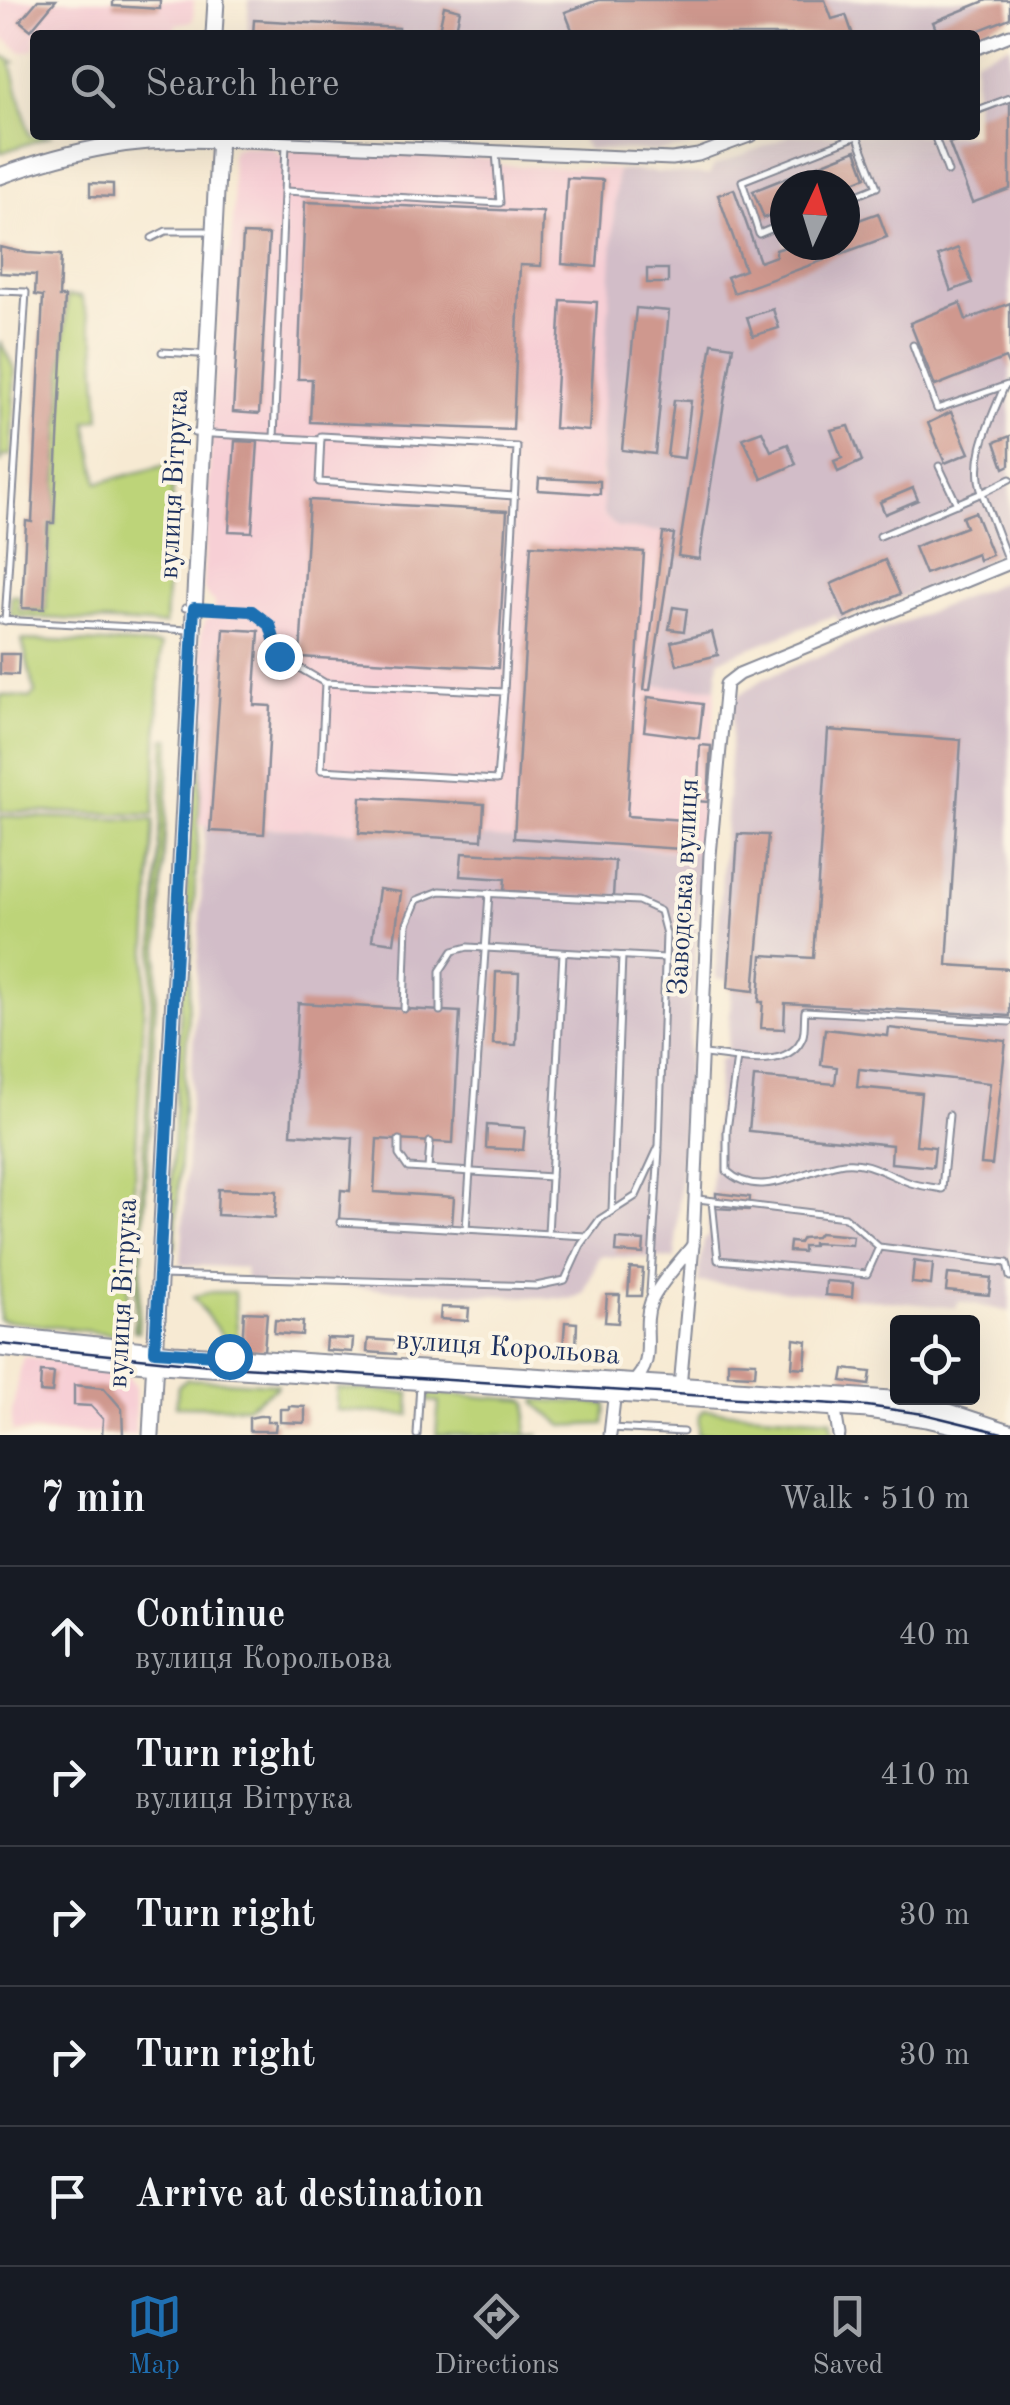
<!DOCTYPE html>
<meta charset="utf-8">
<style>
:root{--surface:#171b24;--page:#20242c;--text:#f1f3f6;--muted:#9ea1a6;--line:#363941;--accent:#1f6fb2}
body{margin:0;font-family:"Old Standard TT",serif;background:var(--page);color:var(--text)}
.controls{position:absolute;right:30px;bottom:30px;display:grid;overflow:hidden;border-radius:10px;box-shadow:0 10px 40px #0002}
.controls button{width:90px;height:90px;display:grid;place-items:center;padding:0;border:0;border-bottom:2px solid var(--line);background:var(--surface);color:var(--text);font:50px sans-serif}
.compass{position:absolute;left:770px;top:170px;width:90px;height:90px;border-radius:50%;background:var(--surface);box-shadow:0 10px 40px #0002;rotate:4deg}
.stop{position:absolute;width:30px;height:30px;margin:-22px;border:8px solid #1f6fb2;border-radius:50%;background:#fff}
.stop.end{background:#1f6fb2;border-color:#fff;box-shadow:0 2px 10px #0008}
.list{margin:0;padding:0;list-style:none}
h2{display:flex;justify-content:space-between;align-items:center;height:130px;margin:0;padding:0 40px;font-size:42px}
h2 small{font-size:32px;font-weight:400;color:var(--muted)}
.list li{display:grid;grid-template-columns:65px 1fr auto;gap:30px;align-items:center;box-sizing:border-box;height:140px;padding:0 40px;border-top:2px solid var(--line)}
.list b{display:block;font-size:38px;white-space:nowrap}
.list p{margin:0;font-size:32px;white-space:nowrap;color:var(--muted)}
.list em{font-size:32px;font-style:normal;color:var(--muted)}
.icon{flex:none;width:55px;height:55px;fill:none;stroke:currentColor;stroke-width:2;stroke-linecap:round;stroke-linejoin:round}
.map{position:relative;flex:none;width:1010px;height:1435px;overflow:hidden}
.search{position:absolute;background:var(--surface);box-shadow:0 10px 40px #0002;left:30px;right:30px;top:30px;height:110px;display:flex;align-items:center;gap:25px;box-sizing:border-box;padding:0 35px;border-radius:10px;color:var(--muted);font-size:38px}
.sheet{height:830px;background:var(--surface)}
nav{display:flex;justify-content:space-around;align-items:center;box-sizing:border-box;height:140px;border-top:2px solid var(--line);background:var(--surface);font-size:28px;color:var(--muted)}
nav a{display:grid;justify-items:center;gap:5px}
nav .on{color:var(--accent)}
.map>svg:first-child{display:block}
</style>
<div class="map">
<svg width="1010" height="1435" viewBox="0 0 1010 1435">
<rect width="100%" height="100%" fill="#fcf5e5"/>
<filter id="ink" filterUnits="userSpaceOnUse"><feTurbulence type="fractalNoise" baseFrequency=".01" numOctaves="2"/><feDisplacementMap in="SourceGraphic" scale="20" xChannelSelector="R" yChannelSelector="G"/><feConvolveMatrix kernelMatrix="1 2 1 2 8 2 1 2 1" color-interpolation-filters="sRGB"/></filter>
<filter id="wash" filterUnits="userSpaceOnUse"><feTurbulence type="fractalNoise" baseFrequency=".0048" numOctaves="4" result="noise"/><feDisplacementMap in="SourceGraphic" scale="40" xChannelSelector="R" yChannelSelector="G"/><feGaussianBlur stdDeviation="2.25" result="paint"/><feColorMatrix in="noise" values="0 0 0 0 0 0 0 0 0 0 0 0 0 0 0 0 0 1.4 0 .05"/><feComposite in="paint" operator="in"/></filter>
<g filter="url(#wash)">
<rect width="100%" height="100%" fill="#f7ead3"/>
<!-- built -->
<g fill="#f7cfd5">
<path d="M0 0H194L193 21 176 24 173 35 153 29 118 35H35V50L22 52 0 35Z"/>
<path d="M244 146 273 148 280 155 286 156 293 149 498 159V165L617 170 601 480 605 481 603 514 617 528 676 533 653 685 716 688 705 854 443 834 191 825 201 632 206 620 214 616 215 602 205 593 203 584 221 261 231 248 234 203 231 156 234 149Z"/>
<path d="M23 1356 123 1370 135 1386V1435L12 1431V1411Z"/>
</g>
<!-- industrial -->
<g fill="#d2bdc8" fill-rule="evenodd">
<path d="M249 0H1010L957 35H247Z"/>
<path d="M1010 45V545L974 568 932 586 838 621 835 615 719 660 716 688 653 686 675 533 617 528 603 514 602 423 617 170 709 175 714 166 792 135H975V59ZM785 185H845V245H785Z"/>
<path d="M478 135H726L685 148 657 151 588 149 579 137Z"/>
<path d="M1010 579V1312L959 1301 956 1308 698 1282 704 1240 708 1236 719 1060 727 1057 732 980 716 978V966L734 698 767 677Z"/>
<path d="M205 826 443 834 702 853 675 1259 600 1256 583 1294 570 1299 246 1282 245 1268 181 1265Z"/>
</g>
<!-- green -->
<g fill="#bdd479" stroke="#6c826c" stroke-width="2.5">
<path d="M0 55 15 62 11 63 30 136 53 135 0 153Z"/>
<path d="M67 296 81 297 95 342 100 419 87 422 98 483 174 463 165 625 11 616V595L19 596 18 610 46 611 50 525 55 524Z"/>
<path d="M0 341 15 370 11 455 2 457 0 464Z"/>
<path d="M22 640 161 645 154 815 0 811V695L30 698 35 693Z"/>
<path d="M196 718H204L175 1249 168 1246Z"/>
<path d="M165 739H170L138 1332 134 1331Z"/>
<path d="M0 816 154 820 126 1336 0 1320Z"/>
<path d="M210 1292H234L239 1350 226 1341 193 1297Z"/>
<path d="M187 1379 277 1384V1387L247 1407 176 1406 178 1386Z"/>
<path d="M337 1388 410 1393 409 1415 336 1410Z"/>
<path d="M429 1393 524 1400 528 1404 526 1434 540 1435H436L439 1402 428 1401Z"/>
<path d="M536 1400 606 1404 604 1424 563 1426 536 1404Z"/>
<path d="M704 1410 831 1419 834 1435H698L699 1416Z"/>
</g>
<g id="blocks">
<!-- building -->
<g fill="#cf988e">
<path d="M38 0H56L31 30 20 21Z"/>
<path d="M113 0H160V9L113 6Z"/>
<path d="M598 0H825L832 19 846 15 853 35H574L565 12Z"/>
<path d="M987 0H1010V18L967 35H938L933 22Z"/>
<path d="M444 6 460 10 455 35H438Z"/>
<path d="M254 20 399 28 398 35H253Z"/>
<path d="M1010 101V189L972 203 949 143 975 135V115Z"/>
<path d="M856 150 866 177 847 185H785V209L764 218 753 191Z"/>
<path d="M567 178 603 180 597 267 562 264Z"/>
<path d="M90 183 113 184V197L90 196Z"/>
<path d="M734 189 760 262 776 256V250L791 245H845V225L878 213 887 237 734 293 727 277 745 270 718 195Z"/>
<path d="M305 202 543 212 541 266 520 265 513 430 310 422 312 379H298Z"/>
<path d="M243 234 269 235 259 414 233 412Z"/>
<path d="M0 247 27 253 61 255 59 297H65L54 523H48L44 609 22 608 26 521 32 522 43 296 35 295 36 275 0 273Z"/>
<path d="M958 248 972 283 951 291 938 256Z"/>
<rect x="647" y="269" width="21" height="14"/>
<path d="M561 300 597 302 589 431 554 428Z"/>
<path d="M960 303 966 320 1010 303V369L1005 358 935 386 910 323Z"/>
<path d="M636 308 669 311 655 454 622 450Z"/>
<path d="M773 309 779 328 753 336 747 317Z"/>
<path d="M712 343 733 346 699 559 678 556Z"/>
<path d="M674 400 691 401 684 458 667 456Z"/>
<path d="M951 412 969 453 945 463 928 423Z"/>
<path d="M849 426 862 461 838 472 834 461 842 458 831 430Z"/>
<path d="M762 431 771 451 788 444 796 464 762 479 743 438Z"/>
<path d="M1010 436V465L1004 468 995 442Z"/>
<path d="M235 441 258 442 252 532 229 531Z"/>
<path d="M539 478 600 481V494L538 490Z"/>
<path d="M913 488 918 500 885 514 880 502Z"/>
<path d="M309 500 507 511 498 668 300 657Z"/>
<path d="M975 512 992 555 979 560 977 554 925 574 914 547 966 527 962 517Z"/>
<path d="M663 533 674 534 650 690H644Z"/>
<path d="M531 545 644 552 627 816 683 820 681 849 514 838Z"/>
<path d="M885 560 900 594 845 617 831 584Z"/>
<path d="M673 607 687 609 684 631 669 629Z"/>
<path d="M224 629 259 631 254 705 271 706 264 834 210 831Z"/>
<path d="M712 632 718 655 677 665 671 642Z"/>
<path d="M0 654H19L18 675 0 674Z"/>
<path d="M648 697 703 704 699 738 644 731Z"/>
<path d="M828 730 961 740 947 965 1010 969V1016L785 1003 784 1029 761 1028 763 1002H759L762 955 813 958Z"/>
<path d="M700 745 711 746 708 802 697 801Z"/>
<path d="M361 797 484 804 482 840 359 833Z"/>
<path d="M738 834 768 835 754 991 728 988Z"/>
<path d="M462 853 615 861 613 897 504 891 505 879 460 876Z"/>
<path d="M379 889 401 892 394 943 372 940Z"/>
<path d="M496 972 519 973 516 1045 493 1044Z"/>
<path d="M298 1003 460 1012 453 1143 377 1139 374 1192 454 1197 452 1225 339 1219 341 1190 350 1191 353 1138 291 1134Z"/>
<path d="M889 1028 1006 1041 992 1165 981 1164 990 1083 859 1069 857 1087 921 1093 916 1145 935 1147 933 1167 891 1163 892 1145 749 1131 754 1077 835 1084 837 1067 821 1065 825 1029 888 1036Z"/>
<path d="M487 1125 525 1128 523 1150 486 1148Z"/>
<path d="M218 1189 277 1191 275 1218 217 1215Z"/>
<path d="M716 1193 750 1197 749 1210 716 1208Z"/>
<path d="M819 1233 853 1236 852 1245 813 1243V1246H803V1252L789 1251 790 1242 799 1243 802 1238 816 1237Z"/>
<path d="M617 1239 644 1241 643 1254 616 1252Z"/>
<path d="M914 1261 933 1264 931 1285 912 1283Z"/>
<path d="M630 1268 643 1269 641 1296H628Z"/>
<path d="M948 1274 991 1278 989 1295 946 1291Z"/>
<path d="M826 1281 853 1283 852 1297 825 1295Z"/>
<path d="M607 1295H620L618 1323 605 1322Z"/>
<path d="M441 1307 469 1308 468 1321 440 1319Z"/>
<path d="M244 1312 267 1313 264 1351 242 1349Z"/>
<path d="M275 1320 303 1322 302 1335 274 1333Z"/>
<path d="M565 1322 577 1323 576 1350 563 1349Z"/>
<path d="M326 1338 353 1339 352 1352 325 1350Z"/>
<path d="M368 1339 395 1341V1354L367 1352Z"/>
<path d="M413 1339 441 1341 440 1353 413 1352Z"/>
<path d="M794 1339 807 1341 805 1368 792 1367Z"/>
<path d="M728 1361 756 1362 755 1375 728 1374Z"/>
<path d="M844 1369 871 1372 869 1385 842 1381Z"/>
<path d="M41 1372 54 1373 52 1393 40 1392Z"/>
<path d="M74 1385 104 1388 122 1409 123 1435H102L103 1419 91 1406 74 1405Z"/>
<path d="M289 1406 305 1407V1423L280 1422V1409H289Z"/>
<path d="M259 1416H268L267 1422H276L275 1431H249V1418Z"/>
</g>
</g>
</g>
<g filter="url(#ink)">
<use href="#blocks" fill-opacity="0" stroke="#898c98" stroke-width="2.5"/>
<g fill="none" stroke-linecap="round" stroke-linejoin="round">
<!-- lane casing -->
<g stroke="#898c98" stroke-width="9">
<g id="lane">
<path d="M975 111 1010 98"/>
<path d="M934 135 948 172"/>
<path d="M285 191 500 203 496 152"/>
<path d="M845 200 877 187 857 135"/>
<path d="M785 223 759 234 742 181 857 136"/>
<path d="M152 238 166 231H205"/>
<path d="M0 291 26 292 5 621"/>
<path d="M913 345 937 409 1010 384"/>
<path d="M162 352 198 354"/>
<path d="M194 433 321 440"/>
<path d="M274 438 286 144"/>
<path d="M939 466 957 504"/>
<path d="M880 536 982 493C970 457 991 420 1004 387"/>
<path d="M1009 564 982 493 1010 479"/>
<path d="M185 608 252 611 270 625 279 656 325 683 504 692 497 780 321 770 325 683"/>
<path d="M0 620 189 630"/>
<path d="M504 692 517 447 321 436 319 482 514 496"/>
<path d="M440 1011V971L453 951 468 947 665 958"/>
<path d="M705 1054 737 1058 727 1130V1171C760 1202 806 1168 844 1163 868 1160 889 1176 911 1183 920 1186 932 1187 942 1189L949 1115"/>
<path d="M737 1058C759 1061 793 1063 803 1036 805 1029 804 1018 805 1011L1010 1022"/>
<path d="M399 1140V1155L408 1168 551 1177"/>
<path d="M428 1169 430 1142"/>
<path d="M698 1199 845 1217 879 1247 1007 1263 1010 1277"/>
<path d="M712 1201 718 1260 867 1274 879 1247"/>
<path d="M612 1211 622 956"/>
<path d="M340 1222 586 1236"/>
<path d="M466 1229 489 893"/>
<path d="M548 1234 563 953"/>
<path d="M161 1275 536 1286 565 1280 581 1245 600 1219 636 1196 659 1146 666 934 660 911 638 901 440 891 417 900 407 924 404 1009"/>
<path d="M650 1293 659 1149"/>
<path d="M611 1428 683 1432"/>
<path d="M417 1435 420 1383"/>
</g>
</g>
<!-- street casing -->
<g stroke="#898c98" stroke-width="15">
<g id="street">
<path d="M975 49 1010 35"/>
<path d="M219 140 672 159 698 155 752 135"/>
<path d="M632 1383C659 1361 640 1330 651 1302 660 1282 680 1262 693 1245"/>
<path d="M680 1387 693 1245 710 855 726 684 739 674 1010 563"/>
<path d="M834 1405 839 1435"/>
<path d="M610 1435 615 1390"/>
</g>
</g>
<!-- secondary casing -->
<g stroke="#898c98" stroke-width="19">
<g id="secondary">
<path d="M214 35 216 0"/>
<path d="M0 176C75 149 139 136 219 140"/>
<path d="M0 1335 174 1353 891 1399 922 1403 1010 1432"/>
<path d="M0 1348 145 1364 868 1410 927 1419 986 1433"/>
<path d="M151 1435 219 135"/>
</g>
</g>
<!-- lane -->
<use href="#lane" stroke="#fff" stroke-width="5"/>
<!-- street -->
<use href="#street" stroke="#fff" stroke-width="11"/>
<!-- secondary -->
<use href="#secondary" stroke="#fff" stroke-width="15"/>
<!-- tram -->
<path stroke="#1b2f5e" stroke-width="2.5" d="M0 1344 209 1365 867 1406 924 1414 1010 1435"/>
</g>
</g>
<g fill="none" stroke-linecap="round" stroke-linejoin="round" filter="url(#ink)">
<!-- route -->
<path stroke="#1f6fb2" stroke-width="12" d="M229 1356 155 1351 194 608 252 611 270 625 279 656"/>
</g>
<g text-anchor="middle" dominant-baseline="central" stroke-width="8" stroke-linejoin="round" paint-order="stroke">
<!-- street labels -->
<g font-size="28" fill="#1b2f5e" stroke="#fcf5e5">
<text transform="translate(175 484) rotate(-87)">вулиця Вітрука</text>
<text transform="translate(685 887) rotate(-87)">Заводська вулиця</text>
<text transform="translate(124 1293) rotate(-87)">вулиця Вітрука</text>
<text transform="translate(508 1349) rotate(4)">вулиця Корольова</text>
</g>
</g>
</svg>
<div class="controls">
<button><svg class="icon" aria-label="locate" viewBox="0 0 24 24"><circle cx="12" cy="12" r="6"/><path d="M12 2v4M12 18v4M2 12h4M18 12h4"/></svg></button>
</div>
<svg class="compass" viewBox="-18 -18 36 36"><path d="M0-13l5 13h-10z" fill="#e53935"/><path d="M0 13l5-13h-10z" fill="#9ea1a6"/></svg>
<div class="stop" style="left:229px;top:1356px"></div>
<div class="stop end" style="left:279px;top:656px"></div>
<div class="search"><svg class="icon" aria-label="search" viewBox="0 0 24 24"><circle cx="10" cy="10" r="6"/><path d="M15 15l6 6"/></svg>Search here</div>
</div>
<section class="sheet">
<h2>7 min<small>Walk · 510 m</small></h2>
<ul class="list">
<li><svg class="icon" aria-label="ahead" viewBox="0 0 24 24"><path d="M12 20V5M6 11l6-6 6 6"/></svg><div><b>Continue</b><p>вулиця Корольова</p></div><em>40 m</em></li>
<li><svg class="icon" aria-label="right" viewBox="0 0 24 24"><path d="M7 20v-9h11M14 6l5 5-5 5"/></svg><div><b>Turn right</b><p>вулиця Вітрука</p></div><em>410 m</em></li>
<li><svg class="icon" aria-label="right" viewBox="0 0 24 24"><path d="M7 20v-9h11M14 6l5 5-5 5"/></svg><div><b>Turn right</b></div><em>30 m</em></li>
<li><svg class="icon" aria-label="right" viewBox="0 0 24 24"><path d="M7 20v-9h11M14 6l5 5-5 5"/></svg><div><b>Turn right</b></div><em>30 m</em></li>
<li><svg class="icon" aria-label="arrive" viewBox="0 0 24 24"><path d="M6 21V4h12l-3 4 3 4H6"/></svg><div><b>Arrive at destination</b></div></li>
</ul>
</section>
<nav>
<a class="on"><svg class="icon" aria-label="map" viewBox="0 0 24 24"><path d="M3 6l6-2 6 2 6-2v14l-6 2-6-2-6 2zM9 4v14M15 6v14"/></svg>Map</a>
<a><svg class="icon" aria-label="directions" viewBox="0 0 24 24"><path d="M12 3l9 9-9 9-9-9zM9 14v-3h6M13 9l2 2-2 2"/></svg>Directions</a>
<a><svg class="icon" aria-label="saved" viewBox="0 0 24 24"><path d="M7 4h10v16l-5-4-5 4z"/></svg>Saved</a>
</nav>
